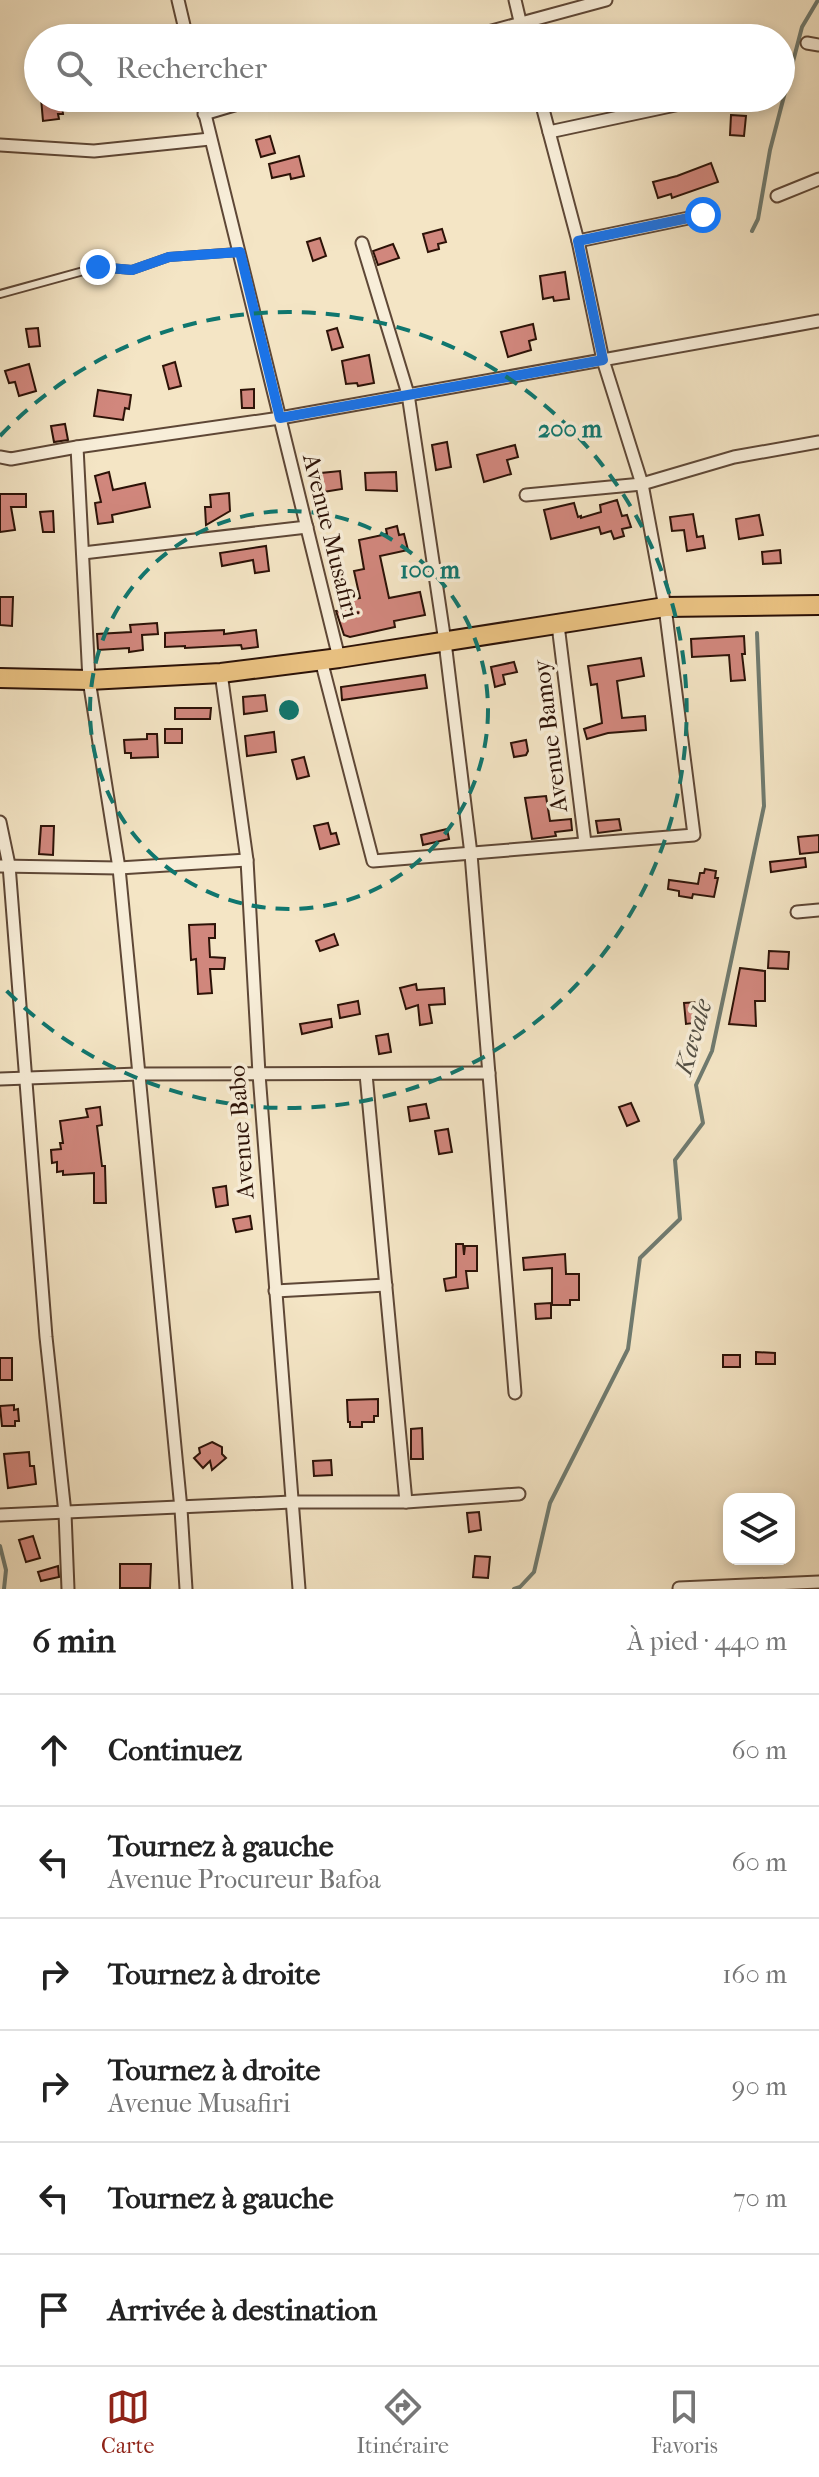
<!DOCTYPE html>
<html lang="fr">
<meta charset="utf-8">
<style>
:root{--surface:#fff;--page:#f6f6f6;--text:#222;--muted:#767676;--line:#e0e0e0;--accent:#8f2418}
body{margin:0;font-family:"IM FELL French Canon",serif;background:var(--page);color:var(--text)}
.controls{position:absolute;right:24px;bottom:24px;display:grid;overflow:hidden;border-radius:16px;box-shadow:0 4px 12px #0003}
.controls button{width:72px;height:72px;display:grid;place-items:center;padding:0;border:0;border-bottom:2px solid var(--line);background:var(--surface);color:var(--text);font:40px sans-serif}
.stop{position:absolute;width:24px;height:24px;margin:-18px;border:6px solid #1a73e8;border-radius:50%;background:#fff}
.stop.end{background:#1a73e8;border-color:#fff;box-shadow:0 2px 8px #0008}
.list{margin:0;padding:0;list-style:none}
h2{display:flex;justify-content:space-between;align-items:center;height:104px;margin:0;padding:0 32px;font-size:34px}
h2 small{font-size:26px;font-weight:400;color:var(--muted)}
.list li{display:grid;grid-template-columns:52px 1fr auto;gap:24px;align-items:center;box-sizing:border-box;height:112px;padding:0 32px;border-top:2px solid var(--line)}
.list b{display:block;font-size:30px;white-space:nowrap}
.list p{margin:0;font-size:26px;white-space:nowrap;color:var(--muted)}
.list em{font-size:26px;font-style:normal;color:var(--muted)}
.icon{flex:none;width:44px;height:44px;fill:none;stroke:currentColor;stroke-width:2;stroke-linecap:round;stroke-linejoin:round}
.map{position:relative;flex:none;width:819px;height:1589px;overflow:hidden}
.search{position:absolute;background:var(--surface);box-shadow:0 4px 12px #0003;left:24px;right:24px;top:24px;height:88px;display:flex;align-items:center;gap:20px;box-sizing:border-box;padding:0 28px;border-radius:44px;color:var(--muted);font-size:30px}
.sheet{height:776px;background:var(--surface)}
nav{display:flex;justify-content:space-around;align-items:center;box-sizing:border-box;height:112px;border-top:2px solid var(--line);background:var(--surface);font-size:22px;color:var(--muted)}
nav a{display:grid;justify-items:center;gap:4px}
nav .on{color:var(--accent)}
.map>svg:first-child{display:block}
</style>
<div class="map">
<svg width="819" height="1589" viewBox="0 0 819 1589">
<rect width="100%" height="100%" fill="#f4e5c5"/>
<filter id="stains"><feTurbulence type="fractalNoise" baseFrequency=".0025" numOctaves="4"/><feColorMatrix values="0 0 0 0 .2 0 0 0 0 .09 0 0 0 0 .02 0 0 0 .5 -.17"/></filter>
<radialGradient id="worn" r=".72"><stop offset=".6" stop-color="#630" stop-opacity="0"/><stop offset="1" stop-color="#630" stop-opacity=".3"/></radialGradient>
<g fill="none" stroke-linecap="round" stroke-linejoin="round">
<!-- stream -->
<g stroke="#6f7a6f" stroke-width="4">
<path d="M752 231 758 219 770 150 802 27 818 0"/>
<path d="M0 1546 6 1570 4 1589"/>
<path d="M514 1589 520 1587 534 1572 550 1503 628 1349 640 1258 680 1219 675 1160 703 1123 696 1085 712 1051 764 806 757 633"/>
</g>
</g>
<!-- building -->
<g fill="#d1877d" stroke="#2c1207" stroke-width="2">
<path d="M41 98H61L63 114H58L59 119 43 121Z"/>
<path d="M731 115 746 116 744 136 730 135Z"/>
<path d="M270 136 275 153 261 157 256 140Z"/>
<path d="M299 156 304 176 291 179 290 174 272 178 269 164Z"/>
<path d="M711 163 718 182 672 198 671 194 658 198 653 182 677 176Z"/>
<path d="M442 229 446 242 438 244 439 249 428 252 423 234Z"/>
<path d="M320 238 326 256 313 261 307 242Z"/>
<path d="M393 244 399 258 378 265 373 251Z"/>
<path d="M565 272 569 299 554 301 553 297 543 299 540 276Z"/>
<path d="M533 324 536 339 529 341 531 350 508 357 501 332Z"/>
<path d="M38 328 40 346 29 347 26 329Z"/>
<path d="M337 328 343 347 332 350 327 331Z"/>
<path d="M369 355 374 383 358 386 357 383 346 384 342 361Z"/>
<path d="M175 362 181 386 169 389 163 366Z"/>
<path d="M29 364 36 391 19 396 15 382 9 383 5 371Z"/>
<path d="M254 389V408H242L241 390Z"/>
<path d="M98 390 131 395 129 409 125 408 123 420 94 416Z"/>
<path d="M65 424 68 440 54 442 51 426Z"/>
<path d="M447 442 451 467 436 470 432 445Z"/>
<path d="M515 445 518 457 507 460 511 474 484 482 477 455Z"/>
<path d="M340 471 342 489 323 492 321 473Z"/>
<path d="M109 472 113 490 145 483 150 507 112 515 113 522 98 524 95 503 101 502 95 476Z"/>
<path d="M396 472 397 491 366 490 365 473Z"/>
<path d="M229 493 230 511 206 525 205 507H211L210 495Z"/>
<path d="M0 494H26V507H11L15 530 0 532Z"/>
<path d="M617 500 622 516 627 515 631 527 622 529 624 536 614 539 611 531 601 534 599 527 551 539 544 510 574 503 578 517 581 516V518L601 512 600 505Z"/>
<path d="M53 511 54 532H43L40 512Z"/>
<path d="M693 514 697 537 703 536 705 548 687 551 684 530 672 531 670 517Z"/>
<path d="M759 515 763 535 739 539 736 519Z"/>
<path d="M397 526 399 535 404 534 408 550 380 556 389 598 420 592 425 615 394 621 395 627 350 637 344 635 336 611 342 610 340 602 360 598 354 571 364 569 359 540 387 534 386 529Z"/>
<path d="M266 546 269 571 255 573 253 560 222 566 220 553Z"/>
<path d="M780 550 781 563 763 564 762 552Z"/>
<path d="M0 597H13L12 626 0 625Z"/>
<path d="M157 623 158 634 142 635 143 650 129 652V648L98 650 97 634 131 632 130 625Z"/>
<path d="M224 630V634L256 630 258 647 242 649 241 645 185 648V646L165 647V633Z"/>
<path d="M744 636 745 654H742L745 680 731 681 729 655 692 657 691 639Z"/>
<path d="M641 658 644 676 617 681 622 718 645 716 646 730 608 733 587 739 584 729 602 723 597 684 591 685 588 666Z"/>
<path d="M514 662 517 672 503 675 505 684 495 687 491 667Z"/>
<path d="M425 675 427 688 342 700 341 687Z"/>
<path d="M265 695 267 711 244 714 243 697Z"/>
<path d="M175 708H211L210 719H175Z"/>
<rect x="165" y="729" width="17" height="14"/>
<path d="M274 732 276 752 247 756 245 736Z"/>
<path d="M147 734H157L158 757 131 758V753H125L124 740 147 739Z"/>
<path d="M526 740 528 751 526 755 514 757 511 743Z"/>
<path d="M304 757 309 776 297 779 292 760Z"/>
<path d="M546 796 550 821 571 819 572 830 555 832 556 836 532 839 525 798Z"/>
<path d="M619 819 621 830 598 833 596 821Z"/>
<path d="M328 823 331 834 336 833 339 844 320 849 314 826Z"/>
<path d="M41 826H54L53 855 39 854Z"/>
<path d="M447 829 449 839 423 845 421 835Z"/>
<path d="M819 835V852L800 854 798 837Z"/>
<path d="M805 858 806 867 771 872 770 862Z"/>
<path d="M705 869 716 871 715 878H718L714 897 693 894 692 898 679 896V891L668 889 669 880 698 884 700 873H704Z"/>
<path d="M215 924V938H209L210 957 225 958 224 969H210L212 993 198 994 196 959 191 960 189 925Z"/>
<path d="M334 934 338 945 320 951 316 941Z"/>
<path d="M769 951 789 952 788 969 768 968Z"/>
<path d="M740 968 765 971V1001H755L756 1026 729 1024Z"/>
<path d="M416 984 417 990 444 988 445 1004 429 1005 432 1023 420 1025 418 1005 406 1009 400 988Z"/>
<path d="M358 1001 360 1014 340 1018 338 1005Z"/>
<path d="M700 1002 702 1022 686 1024 684 1003Z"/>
<path d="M331 1019 332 1027 302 1034 300 1024Z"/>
<path d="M388 1034 391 1052 379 1054 376 1036Z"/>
<path d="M631 1103 639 1121 627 1126 619 1107Z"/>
<path d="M426 1104 429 1118 410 1121 408 1107Z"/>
<path d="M100 1107 102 1125 97 1126 102 1166H105L106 1203H94V1173L63 1175V1171L57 1172V1162L52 1163 51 1150 61 1149 60 1143H63L60 1121 88 1117 86 1109Z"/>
<path d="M448 1129 452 1152 439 1154 435 1131Z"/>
<path d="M226 1186 228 1205 216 1207 213 1188Z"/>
<path d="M250 1216 252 1229 236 1232 233 1219Z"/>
<path d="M456 1244H463L464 1255 465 1246H477V1271H466L468 1288 446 1291 444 1279 456 1277Z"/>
<path d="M565 1254 566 1274H579V1300H570V1305H552V1268L524 1270 523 1258Z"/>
<path d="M551 1303V1318L536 1319 535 1304Z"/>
<path d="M756 1352 775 1353V1364H756Z"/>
<rect x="723" y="1355" width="17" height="12"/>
<rect x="0" y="1358" width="12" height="22"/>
<path d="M378 1399V1416H374V1422H362V1427H350V1422H348L347 1400Z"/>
<path d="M14 1405V1410L18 1409 19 1421H15V1426H2L0 1406Z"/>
<path d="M422 1428 423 1459H411V1429Z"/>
<path d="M212 1442 222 1447V1454L226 1458 212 1470 210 1461 203 1468 194 1458 200 1453 199 1448Z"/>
<path d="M29 1452 30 1466H34L36 1484 8 1488 4 1454Z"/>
<path d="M331 1460 332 1475 314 1476 313 1461Z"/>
<path d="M479 1512 481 1530 469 1532 467 1513Z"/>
<path d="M33 1536 40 1558 26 1562 19 1540Z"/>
<path d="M475 1556 490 1557 488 1578 473 1577Z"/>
<path d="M120 1564H151L150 1588H120Z"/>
<path d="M58 1566 59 1577 41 1581 38 1572Z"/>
</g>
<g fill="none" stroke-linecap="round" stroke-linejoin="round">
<!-- service casing -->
<g stroke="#5e4736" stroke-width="10">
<path id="service" d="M0 294 98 267 132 270 169 257 238 252"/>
</g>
<!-- minor casing -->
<g stroke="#5e4736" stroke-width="15">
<g id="minor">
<path d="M178 0 187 38"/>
<path d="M515 0 524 38"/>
<path d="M466 38 606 0"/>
<path d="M807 43 819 45"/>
<path d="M201 98 339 658"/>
<path d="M204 114 258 98"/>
<path d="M549 132 708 98"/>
<path d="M0 145 94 151 210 139"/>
<path d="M777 196 819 179"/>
<path d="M578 241 703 215"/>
<path d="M362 243 408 394 445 642 471 854 515 1393"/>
<path d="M77 447 89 680 119 868 181 1509 186 1589"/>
<path d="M0 457 11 459 77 447 280 418 819 321"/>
<path d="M526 495 642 484 734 457 819 442"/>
<path d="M83 553 307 527"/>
<path d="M558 625 585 843"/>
<path d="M321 660 373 861 694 835 665 607 642 484 603 360 578 241 540 98"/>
<path d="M221 673 247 860 259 1074 299 1589"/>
<path d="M0 822 9 865 46 1337 65 1513 68 1589"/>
<path d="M0 866 119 868 247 860"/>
<path d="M797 912 819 910"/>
<path d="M366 1074 406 1502"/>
<path d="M0 1079 138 1074 489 1073"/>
<path d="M275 1291 386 1285"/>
<path d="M0 1515 292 1502H406L519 1494"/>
<path d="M679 1588 819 1582"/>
</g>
</g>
<!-- primary casing -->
<g stroke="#2c1207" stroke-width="22">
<path id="primary" d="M0 678 89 680 221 673 339 658 665 607 819 605"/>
</g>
<!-- service -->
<use href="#service" stroke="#f8eed9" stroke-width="6"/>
<!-- minor -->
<use href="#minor" stroke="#f8eed9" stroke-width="11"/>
<!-- primary -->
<use href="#primary" stroke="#eac282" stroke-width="18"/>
</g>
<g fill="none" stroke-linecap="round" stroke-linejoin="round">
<!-- route -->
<path stroke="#1a73e8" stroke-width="10" d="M98 267 132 270 169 257 240 252 280 418 603 360 578 241 703 215"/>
</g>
<!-- distance rings -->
<g fill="none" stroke="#0f766e" stroke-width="4" stroke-dasharray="14 10">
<circle cx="289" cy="710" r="199"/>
<path d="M0 436A398 398 0 1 1 0 984"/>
</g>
<g text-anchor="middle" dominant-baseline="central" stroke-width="7" stroke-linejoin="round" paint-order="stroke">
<!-- street labels -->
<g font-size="24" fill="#2c1207" stroke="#f8eed9">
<text transform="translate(331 536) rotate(76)">Avenue Musafiri</text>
<text transform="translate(550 736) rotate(-97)">Avenue Bamoy</text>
<text transform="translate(241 1132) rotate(-94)">Avenue Babo</text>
</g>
<!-- water labels -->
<g font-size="26" font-style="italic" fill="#534f44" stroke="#f8eed9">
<text transform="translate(693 1037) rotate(-74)">Kavale</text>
</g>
</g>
<circle cx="289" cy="710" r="12" fill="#0f766e" stroke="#f8eed9" stroke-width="4"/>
<g font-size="24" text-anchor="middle" font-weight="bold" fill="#0f766e" stroke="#f8eed9" stroke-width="7" stroke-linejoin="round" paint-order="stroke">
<text x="570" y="437">200 m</text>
<text x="430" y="578">100 m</text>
</g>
<rect width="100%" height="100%" filter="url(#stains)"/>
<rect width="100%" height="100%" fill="url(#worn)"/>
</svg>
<div class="controls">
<button><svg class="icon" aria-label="layers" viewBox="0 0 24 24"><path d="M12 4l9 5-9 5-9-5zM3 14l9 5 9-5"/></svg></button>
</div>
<div class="stop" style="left:703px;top:215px"></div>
<div class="stop end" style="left:98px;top:267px"></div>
<div class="search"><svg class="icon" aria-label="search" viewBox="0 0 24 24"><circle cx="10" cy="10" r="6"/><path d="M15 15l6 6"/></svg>Rechercher</div>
</div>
<section class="sheet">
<h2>6 min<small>À pied · 440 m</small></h2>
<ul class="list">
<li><svg class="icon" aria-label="ahead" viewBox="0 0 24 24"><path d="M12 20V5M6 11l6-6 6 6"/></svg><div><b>Continuez</b></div><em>60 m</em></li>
<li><svg class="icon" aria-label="left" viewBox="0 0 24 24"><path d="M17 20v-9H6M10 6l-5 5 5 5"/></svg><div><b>Tournez à gauche</b><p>Avenue Procureur Bafoa</p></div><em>60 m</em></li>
<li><svg class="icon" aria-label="right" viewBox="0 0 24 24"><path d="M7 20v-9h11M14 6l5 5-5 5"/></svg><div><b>Tournez à droite</b></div><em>160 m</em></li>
<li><svg class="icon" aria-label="right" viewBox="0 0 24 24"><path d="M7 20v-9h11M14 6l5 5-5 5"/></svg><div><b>Tournez à droite</b><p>Avenue Musafiri</p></div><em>90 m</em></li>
<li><svg class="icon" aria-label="left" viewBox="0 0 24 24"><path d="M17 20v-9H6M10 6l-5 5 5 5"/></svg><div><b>Tournez à gauche</b></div><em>70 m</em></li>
<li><svg class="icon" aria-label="arrive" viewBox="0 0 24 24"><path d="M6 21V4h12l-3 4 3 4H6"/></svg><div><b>Arrivée à destination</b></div></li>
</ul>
</section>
<nav>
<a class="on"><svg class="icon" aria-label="map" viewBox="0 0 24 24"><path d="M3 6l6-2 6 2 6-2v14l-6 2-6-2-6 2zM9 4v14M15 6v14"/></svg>Carte</a>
<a><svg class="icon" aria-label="directions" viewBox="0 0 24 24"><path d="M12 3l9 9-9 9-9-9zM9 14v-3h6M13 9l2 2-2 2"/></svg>Itinéraire</a>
<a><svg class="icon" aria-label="saved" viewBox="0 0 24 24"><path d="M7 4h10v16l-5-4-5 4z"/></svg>Favoris</a>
</nav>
